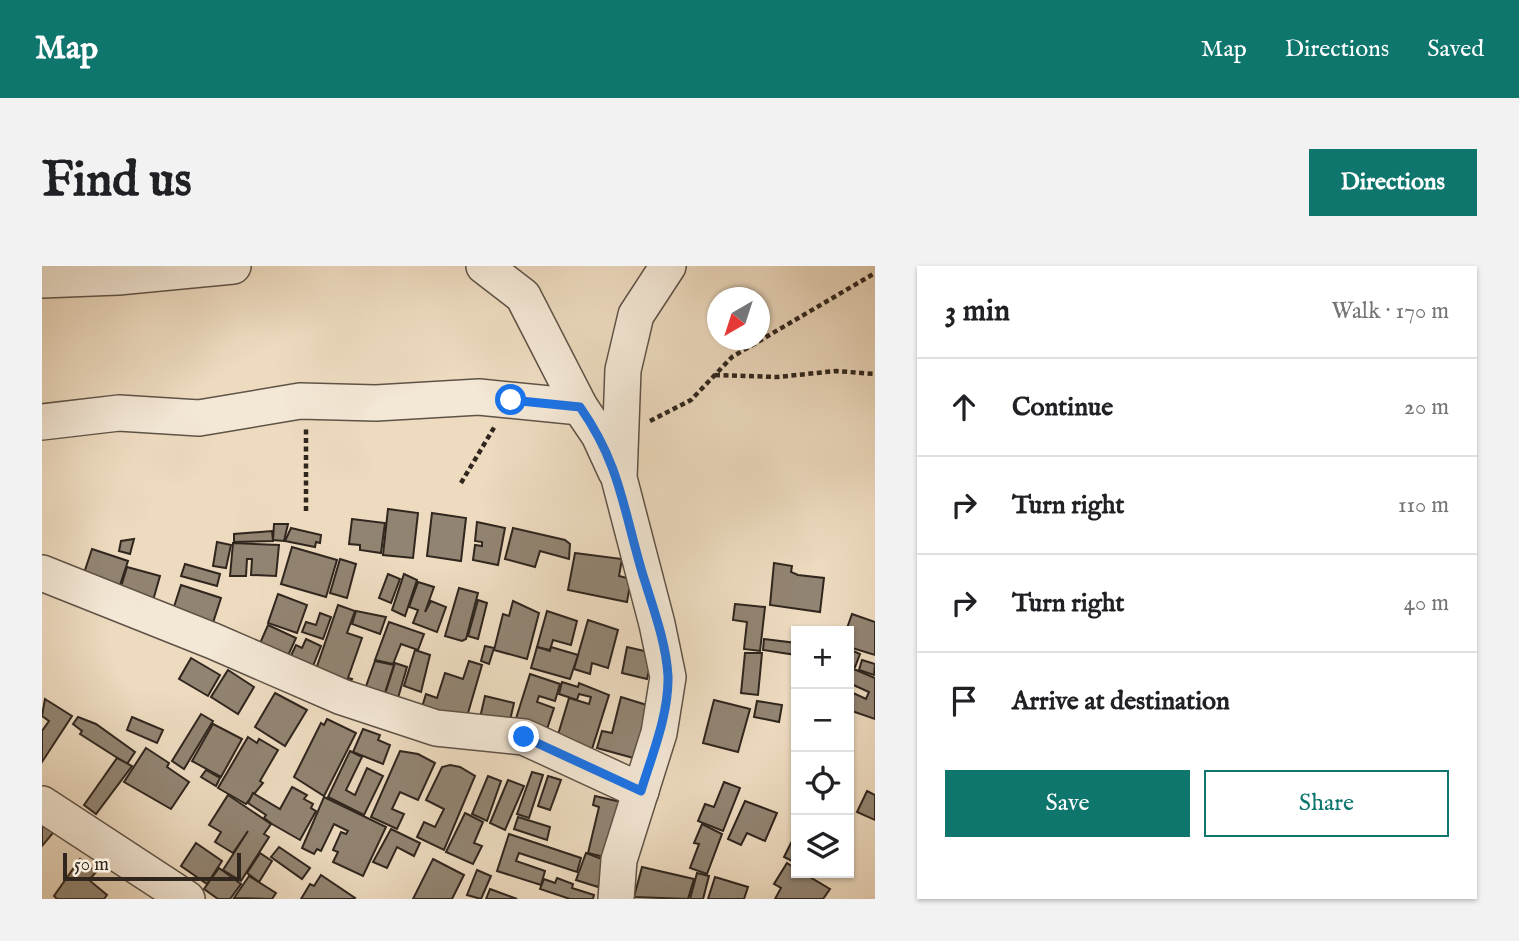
<!DOCTYPE html>
<meta charset="utf-8">
<style>
:root{--surface:#fff;--page:#f2f2f2;--text:#202124;--muted:#757577;--line:#e0e0e0;--accent:#0f766e}
body{margin:0;font-family:"IM FELL English",serif;background:var(--page);color:var(--text)}
.controls{position:absolute;right:21px;bottom:21px;display:grid;overflow:hidden;border-radius:0px;box-shadow:0 2px 5px #0004}
.controls button{width:63px;height:63px;display:grid;place-items:center;padding:0;border:0;border-bottom:2px solid var(--line);background:var(--surface);color:var(--text);font:35px sans-serif}
.compass{position:absolute;left:665px;top:21px;width:63px;height:63px;border-radius:50%;background:var(--surface);box-shadow:0 2px 5px #0004;rotate:219deg}
.scale{position:absolute;left:21px;bottom:18px;width:178px;box-sizing:border-box;padding-left:7px;border:4px solid #30261e;border-top:0;font-size:19px;line-height:24px;white-space:nowrap;color:#30261e;-webkit-text-stroke:5px #f3e7d5;paint-order:stroke}
.stop{position:absolute;width:21px;height:21px;margin:-16px;border:5px solid #1a73e8;border-radius:50%;background:#fff}
.stop.end{background:#1a73e8;border-color:#fff;box-shadow:0 2px 7px #0008}
.list{margin:0;padding:0;list-style:none}
h2{display:flex;justify-content:space-between;align-items:center;height:91px;margin:0;padding:0 28px;font-size:30px}
h2 small{font-size:23px;font-weight:400;color:var(--muted)}
.list li{display:grid;grid-template-columns:46px 1fr auto;gap:21px;align-items:center;box-sizing:border-box;height:98px;padding:0 28px;border-top:2px solid var(--line)}
.list b{display:block;font-size:26px;white-space:nowrap}
.list em{font-size:23px;font-style:normal;color:var(--muted)}
.actions{display:flex;gap:14px;padding:21px 28px}
.actions a{flex:1;padding:16px 0;border:2px solid var(--accent);border-radius:0px;text-align:center;font-size:24px;color:var(--accent)}
.actions .main{background:var(--accent);color:#fff}
.icon{flex:none;width:38px;height:38px;fill:none;stroke:currentColor;stroke-width:2;stroke-linecap:round;stroke-linejoin:round}
.map{position:relative;flex:none;width:833px;height:633px;overflow:hidden;border-radius:0px}
header{display:flex;align-items:center;gap:42px;box-sizing:border-box;height:98px;padding:0 35px;background:var(--accent);color:#fff}
header strong{font-size:33px}
nav{display:flex;gap:38px;margin-inline-start:auto;font-size:24px}
.intro{display:flex;align-items:center;justify-content:space-between;box-sizing:border-box;height:168px;padding:0 42px}
h1{margin:0;font-size:49px}
.button{padding:18px 32px;border-radius:0px;background:var(--accent);color:#fff;font-size:24px;font-weight:700}
main{display:flex;gap:42px;padding:0 42px}
aside{flex:1;background:var(--surface);border-radius:0px;box-shadow:0 2px 5px #0004}
.map>svg:first-child{display:block}
</style>
<header>
<strong>Map</strong>
<nav><a>Map</a><a>Directions</a><a>Saved</a></nav>
</header>
<div class="intro"><h1>Find us</h1><a class="button">Directions</a></div>
<main>
<div class="map">
<svg width="833" height="633" viewBox="0 0 833 633">
<rect width="100%" height="100%" fill="#eddabf"/>
<filter id="stains"><feTurbulence type="fractalNoise" baseFrequency=".00286" numOctaves="4"/><feColorMatrix values="0 0 0 0 .2 0 0 0 0 .09 0 0 0 0 .02 0 0 0 .5 -.17"/></filter>
<radialGradient id="worn" r=".72"><stop offset=".6" stop-color="#630" stop-opacity="0"/><stop offset="1" stop-color="#630" stop-opacity=".3"/></radialGradient>
<!-- building -->
<g fill="#928472" stroke="#30261e" stroke-width="2">
<path d="M346 243 376 247 371 292 341 289Z"/>
<path d="M390 247 424 252 419 295 385 290Z"/>
<path d="M310 253 343 257 339 287 318 284V279L307 278Z"/>
<path d="M435 256 463 262 456 299 431 294 433 279 440 280V276L433 275Z"/>
<path d="M232 258H246L242 275 231 274Z"/>
<path d="M249 262 279 269 278 277 274 276 273 281 243 275Z"/>
<path d="M471 262 523 274 528 278 527 293 498 285 493 301 463 293Z"/>
<path d="M230 265 231 275 192 276V268Z"/>
<path d="M92 273 88 288 77 285 79 275Z"/>
<path d="M175 276 189 279 184 302 171 300Z"/>
<path d="M191 277 237 279 234 310 209 309 210 293H205L204 310H188Z"/>
<path d="M250 281 295 294 284 331 239 318Z"/>
<path d="M50 283 86 295 76 325 40 313Z"/>
<path d="M533 287 580 293 577 310 589 313 585 336 526 324Z"/>
<path d="M298 293 314 298 305 332 288 327Z"/>
<path d="M732 297 750 300 749 306 756 309 782 312 778 346 728 339Z"/>
<path d="M143 298 178 308 175 320 139 310Z"/>
<path d="M85 301 118 310 110 338 78 324Z"/>
<path d="M346 308 358 313 349 337 337 332Z"/>
<path d="M362 308 375 314 363 350 350 344Z"/>
<path d="M376 316 392 321 383 346 389 335 404 341 395 366 371 357 376 344 367 341Z"/>
<path d="M139 319 179 332 169 363 129 350Z"/>
<path d="M417 322 436 327 424 373 420 375 403 370Z"/>
<path d="M236 328 265 339 255 367 226 357Z"/>
<path d="M436 334 445 337 436 373 426 370Z"/>
<path d="M471 335 497 347 485 393 452 384 461 348 467 350Z"/>
<path d="M693 338 723 341 718 385 702 383 705 356 691 354Z"/>
<path d="M296 339 313 345 305 367 320 372 306 412 310 413 307 420 272 409Z"/>
<path d="M314 345 344 351 338 368 310 358Z"/>
<path d="M505 345 535 355 529 379 511 374 508 384 495 381Z"/>
<path d="M278 347 289 351 281 373 260 366 264 356 274 359Z"/>
<path d="M810 348 833 356V389L807 381 804 365Z"/>
<path d="M546 354 576 364 566 402 550 397 548 408 532 403Z"/>
<path d="M347 356 382 368 376 384 359 378 351 398 333 394Z"/>
<path d="M226 359 254 372 240 403 212 391Z"/>
<path d="M264 373 279 380 267 410 243 402 254 379 260 382Z"/>
<path d="M722 373 754 377V389L721 384Z"/>
<path d="M443 380 452 382 447 398 439 395Z"/>
<path d="M495 381 508 385 509 381 536 389 528 413 489 402Z"/>
<path d="M585 381 611 387 605 413 580 407Z"/>
<path d="M807 383 818 388 813 401 807 398Z"/>
<path d="M373 384 388 389 379 426 362 420Z"/>
<path d="M703 387H720L716 429 699 427Z"/>
<path d="M149 392 178 409 166 430 137 413Z"/>
<path d="M820 394 833 398 832 409 817 404Z"/>
<path d="M333 395 352 399 341 433 322 426Z"/>
<path d="M427 395 440 399 424 454 380 441 384 428 395 432 403 407 421 413Z"/>
<path d="M353 397 365 401 356 432 343 428Z"/>
<path d="M807 401 833 412V453L807 444V425L824 433 827 426 807 417Z"/>
<path d="M186 404 212 421 196 448 169 431Z"/>
<path d="M488 408 518 418 513 435 497 430 495 436 512 442 502 472 471 462Z"/>
<path d="M520 416 536 421 537 417 567 429 550 483 515 472 527 432 547 438 549 431 537 428 535 434 517 428Z"/>
<path d="M233 427 265 444 243 480 213 461Z"/>
<path d="M443 430 472 437 466 463 437 456Z"/>
<path d="M579 431 611 441 595 493 555 482 560 465 570 467Z"/>
<path d="M3 433 30 450 0 496V465L7 455 0 450Z"/>
<path d="M672 434 708 443 696 486 661 477Z"/>
<path d="M715 435 740 439 737 456 712 451Z"/>
<path d="M159 448 171 455 142 503 130 495Z"/>
<path d="M36 451 54 458 93 486 85 498 38 468 40 465 31 458Z"/>
<path d="M90 451 121 464 115 477 85 464Z"/>
<path d="M285 453 314 467 282 530 252 511 279 457 282 459Z"/>
<path d="M171 458 200 473 179 511 150 495Z"/>
<path d="M321 463 338 469 336 474 348 479 341 498 311 486Z"/>
<path d="M206 471 215 477 217 473 236 484 218 515 221 517 204 538 176 522Z"/>
<path d="M104 482 127 497 125 501 147 516 129 543 82 516Z"/>
<path d="M308 485 320 491 304 524 313 529 325 502 341 510 322 549 286 531Z"/>
<path d="M358 485 376 488 393 497 376 534 358 526 350 543 362 548 355 563 329 551Z"/>
<path d="M75 492 90 500 54 548 42 539Z"/>
<path d="M408 499 418 501 433 510 402 584 375 571 382 556 393 561 402 543 384 534 400 501Z"/>
<path d="M164 504 178 512 174 520 159 511Z"/>
<path d="M490 506 501 509 487 552 475 548Z"/>
<path d="M446 510 459 515 445 555 430 548Z"/>
<path d="M506 510 519 514 508 544 496 540Z"/>
<path d="M466 514 482 520 463 564 448 557Z"/>
<path d="M682 516 698 522 681 565 656 555 663 538 672 541Z"/>
<path d="M250 521 265 529 262 533 271 538 269 542 274 545 258 574 230 558 222 552 224 549 206 537 211 527 238 543Z"/>
<path d="M825 525 833 529V554L815 546Z"/>
<path d="M186 529 229 558 222 568 227 571 199 615 181 604 206 565 191 587 173 576 179 566 167 559Z"/>
<path d="M553 530 579 536 566 592 546 587 557 541 551 539Z"/>
<path d="M282 531 344 561 321 610 291 596 296 586 291 584 299 566 304 568 306 565 292 558 279 585 275 583 272 588 260 582Z"/>
<path d="M703 535 735 547 723 575 705 567 699 579 686 573Z"/>
<path d="M423 547 441 556 432 577 440 580 431 598 404 586Z"/>
<path d="M476 551 508 561 505 574 472 563Z"/>
<path d="M0 556 16 561 0 580Z"/>
<path d="M660 558 680 568 665 608 648 602 657 578 652 577Z"/>
<path d="M349 563 378 577 372 590 355 581 345 602 331 596Z"/>
<path d="M467 568 539 592 535 606 477 587 474 595 503 605 499 619 455 605Z"/>
<path d="M154 577 180 595 165 618 139 600Z"/>
<path d="M749 577 754 580V597L742 591Z"/>
<path d="M237 581 268 602 260 613 229 591Z"/>
<path d="M218 587 230 595 217 616 205 607Z"/>
<path d="M544 587 565 595 556 621 534 614Z"/>
<path d="M38 593 54 606 47 614 65 629 62 633H15L12 630Z"/>
<path d="M391 593 422 609 410 633H371Z"/>
<path d="M745 597 754 603V607H761L788 623 781 633H733L739 622 732 618Z"/>
<path d="M600 601 652 613 646 633 592 631Z"/>
<path d="M177 602 199 618 188 633H176L162 623Z"/>
<path d="M435 604 449 610 439 633 425 629Z"/>
<path d="M655 607 667 610 661 633H648Z"/>
<path d="M279 609 313 632 312 633H259L268 618 272 620Z"/>
<path d="M207 610 234 627 230 633 192 632Z"/>
<path d="M673 611 706 621 702 633H666Z"/>
<path d="M515 612 531 618 530 622 552 629 551 633H528L498 623 502 613 513 617Z"/>
<path d="M448 623 475 633H444Z"/>
</g>
<g fill="none" stroke-linecap="round" stroke-linejoin="round">
<!-- minor casing -->
<g stroke="#5f5346" stroke-width="38">
<g id="minor">
<path d="M442 0 481 30 538 141 557 169 574 206"/>
<path d="M0 14 76 11 191 0"/>
<path d="M0 156 77 147 157 152 258 135 334 137 437 131 538 141"/>
<path d="M0 307 171 375 300 431 394 462 482 471 599 525"/>
<path d="M0 538 145 633"/>
<path d="M574 633 577 594 617 467 626 411 615 358 577 212 581 104 594 49 626 0"/>
</g>
</g>
<!-- path -->
<g stroke="#30261e" stroke-width="4.5" stroke-dasharray="5 3.5" stroke-linecap="butt">
<path d="M673 109 735 111 794 105 833 108"/>
<path d="M608 155 649 134 690 91 833 7"/>
<path d="M419 217 453 160"/>
<path d="M264 245V162"/>
</g>
<!-- minor -->
<use href="#minor" stroke="#f3e7d5" stroke-width="35"/>
</g>
<g fill="none" stroke-linecap="round" stroke-linejoin="round">
<!-- route -->
<path stroke="#1a73e8" stroke-width="9" d="M469 134 538 141C578 198 581 242 600 306 610 339 624 375 626 410 627 448 610 489 599 525L482 471"/>
</g>
<rect width="100%" height="100%" filter="url(#stains)"/>
<rect width="100%" height="100%" fill="url(#worn)"/>
</svg>
<div class="controls">
<button>+</button>
<button>−</button>
<button><svg class="icon" aria-label="locate" viewBox="0 0 24 24"><circle cx="12" cy="12" r="6"/><path d="M12 2v4M12 18v4M2 12h4M18 12h4"/></svg></button>
<button><svg class="icon" aria-label="layers" viewBox="0 0 24 24"><path d="M12 4l9 5-9 5-9-5zM3 14l9 5 9-5"/></svg></button>
</div>
<svg class="compass" viewBox="-18 -18 36 36"><path d="M0-13l5 13h-10z" fill="#e53935"/><path d="M0 13l5-13h-10z" fill="#757577"/></svg>
<div class="scale">50 m</div>
<div class="stop" style="left:469px;top:134px"></div>
<div class="stop end" style="left:482px;top:471px"></div>
</div>
<aside>
<h2>3 min<small>Walk · 170 m</small></h2>
<ul class="list">
<li><svg class="icon" aria-label="ahead" viewBox="0 0 24 24"><path d="M12 20V5M6 11l6-6 6 6"/></svg><div><b>Continue</b></div><em>20 m</em></li>
<li><svg class="icon" aria-label="right" viewBox="0 0 24 24"><path d="M7 20v-9h11M14 6l5 5-5 5"/></svg><div><b>Turn right</b></div><em>110 m</em></li>
<li><svg class="icon" aria-label="right" viewBox="0 0 24 24"><path d="M7 20v-9h11M14 6l5 5-5 5"/></svg><div><b>Turn right</b></div><em>40 m</em></li>
<li><svg class="icon" aria-label="arrive" viewBox="0 0 24 24"><path d="M6 21V4h12l-3 4 3 4H6"/></svg><div><b>Arrive at destination</b></div></li>
</ul>
<div class="actions"><a class="main">Save</a><a>Share</a></div>
</aside>
</main>
